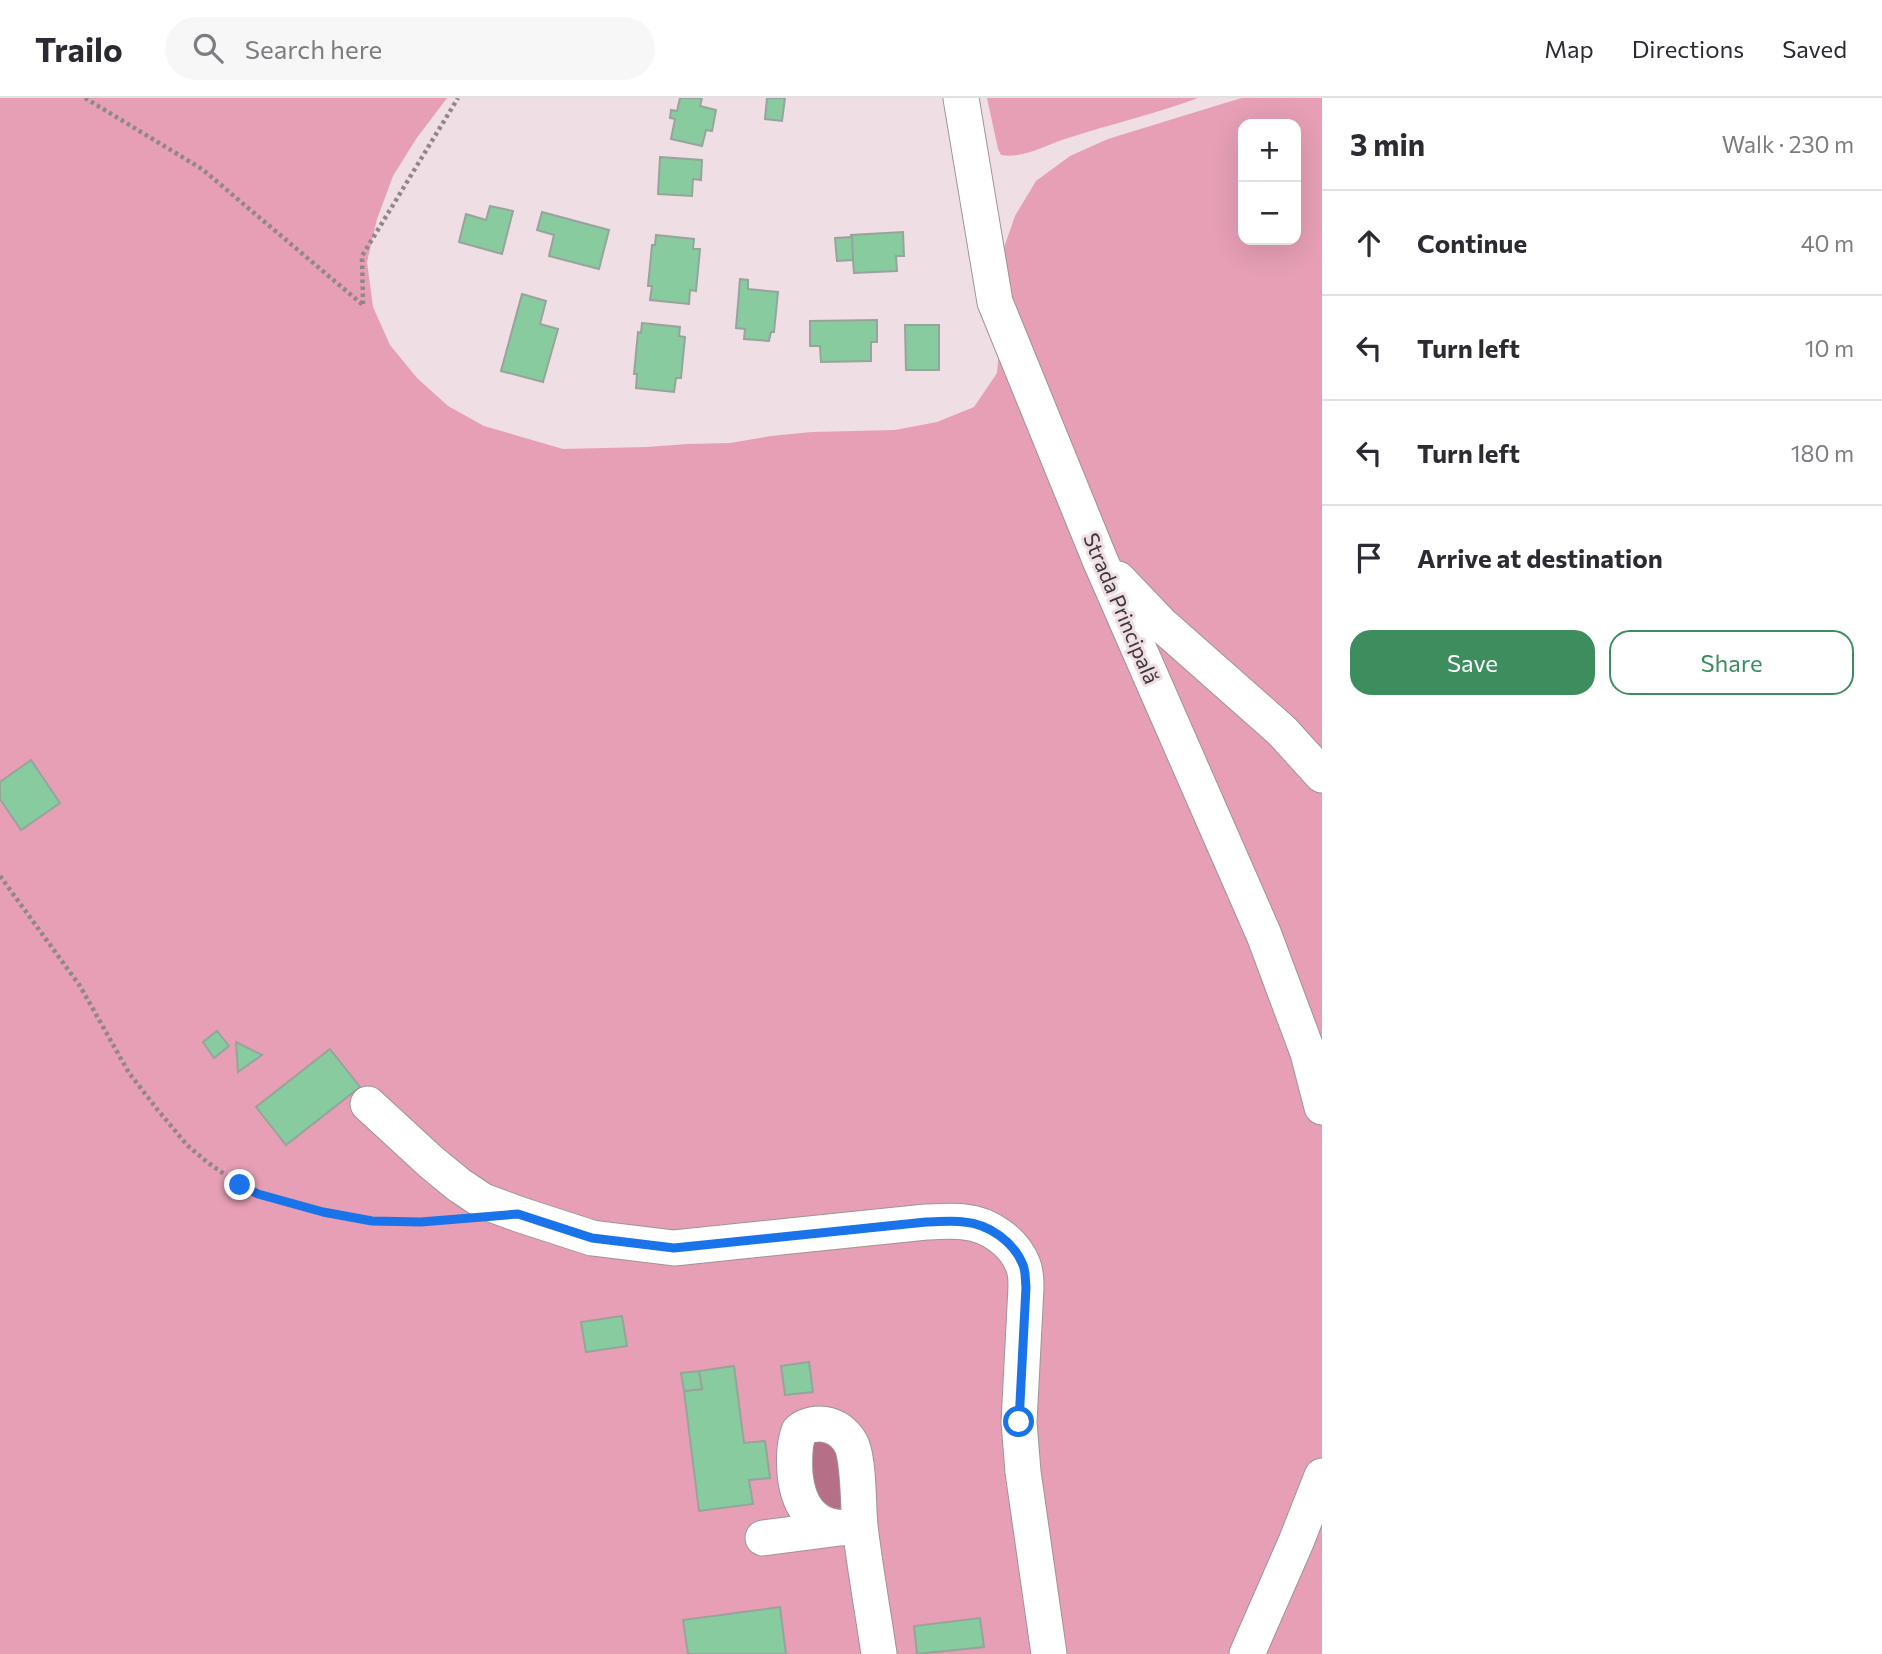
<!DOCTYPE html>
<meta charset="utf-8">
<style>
:root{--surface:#fff;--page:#f7f7f7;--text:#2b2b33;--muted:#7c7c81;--line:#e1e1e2;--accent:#3d8d5e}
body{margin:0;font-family:Commissioner,sans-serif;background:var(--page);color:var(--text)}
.controls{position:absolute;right:21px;top:21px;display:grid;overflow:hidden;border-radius:14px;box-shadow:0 7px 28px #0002}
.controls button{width:63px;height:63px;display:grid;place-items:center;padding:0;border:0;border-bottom:2px solid var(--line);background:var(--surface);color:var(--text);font:35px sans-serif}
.stop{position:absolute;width:21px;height:21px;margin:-16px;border:5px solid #1a73e8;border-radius:50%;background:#fff}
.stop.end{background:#1a73e8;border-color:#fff;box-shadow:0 2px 7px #0008}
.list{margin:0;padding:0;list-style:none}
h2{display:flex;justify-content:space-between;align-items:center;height:91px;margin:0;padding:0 28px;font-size:30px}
h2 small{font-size:23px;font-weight:400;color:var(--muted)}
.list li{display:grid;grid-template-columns:46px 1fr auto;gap:21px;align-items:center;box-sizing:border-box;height:105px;padding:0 28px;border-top:2px solid var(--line)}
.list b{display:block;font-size:26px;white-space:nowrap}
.list em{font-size:23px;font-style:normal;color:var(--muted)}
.actions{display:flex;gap:14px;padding:21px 28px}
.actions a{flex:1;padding:16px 0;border:2px solid var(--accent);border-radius:21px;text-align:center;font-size:24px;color:var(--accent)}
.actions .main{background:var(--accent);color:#fff}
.icon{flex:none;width:38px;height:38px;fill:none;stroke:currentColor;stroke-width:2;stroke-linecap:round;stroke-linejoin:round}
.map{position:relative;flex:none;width:1322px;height:1556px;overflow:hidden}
header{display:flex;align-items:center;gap:42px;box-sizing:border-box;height:98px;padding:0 35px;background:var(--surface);border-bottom:2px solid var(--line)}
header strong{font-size:33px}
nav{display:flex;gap:38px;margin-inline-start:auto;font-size:24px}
.search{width:490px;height:63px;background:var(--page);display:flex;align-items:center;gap:18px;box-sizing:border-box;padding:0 24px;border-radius:38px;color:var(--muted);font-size:26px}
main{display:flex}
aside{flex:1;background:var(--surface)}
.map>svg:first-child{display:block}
</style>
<header>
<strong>Trailo</strong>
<div class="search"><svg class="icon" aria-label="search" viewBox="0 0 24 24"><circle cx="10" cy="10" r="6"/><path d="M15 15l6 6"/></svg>Search here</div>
<nav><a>Map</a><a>Directions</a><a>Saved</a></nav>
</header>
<main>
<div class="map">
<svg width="1322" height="1556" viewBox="0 0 1322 1556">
<rect width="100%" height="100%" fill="#efdee3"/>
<!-- green -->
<g fill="#e69fb5" fill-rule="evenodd">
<path d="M0 0H447L416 41 393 78 377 121 367 164 373 209 390 247 417 280 448 308 484 328 563 351 647 349 688 346 730 345 771 338 812 334 895 332 937 324 974 309 997 275 1000 240 1001 158 1015 118 1036 83 1070 58 1108 41 1225 5 1242 0H1322V1556H0ZM1243 26H1296V142H1243Z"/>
<path d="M987 0H1198C1155 16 1111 26 1068 40 1047 46 1024 61 1001 57L998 51Z"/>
</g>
<!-- water -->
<path fill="#b56f86" d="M812 1342 837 1343 844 1406 839 1411 829 1412 815 1401 809 1346Z"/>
<!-- building -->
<g fill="#88cb9f" stroke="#97a49b" stroke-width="2">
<path d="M680 0H702L700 8 716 12 712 33 706 32 702 48 671 41 675 21 670 20 671 12 677 13Z"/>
<path d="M767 0H785L782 23 765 21Z"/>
<path d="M660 59 702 62 701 82 693 81 692 98 658 96Z"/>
<path d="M490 108 513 113 502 156 459 144 466 116 486 122Z"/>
<path d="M542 114 609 132 599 171 549 158 554 137 537 132Z"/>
<path d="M903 134 904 158H896L897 173 854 175 851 137Z"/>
<path d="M656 137 694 141 693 151H700L696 193 690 192 689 206 650 202 652 188H648L652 147H655Z"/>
<path d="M852 139 853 162 837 163 835 140Z"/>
<path d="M740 181 748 182V191L778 194 774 234H771L769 243 744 241 745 231 736 230Z"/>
<path d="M522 196 546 203 540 226 558 231 543 284 501 273Z"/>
<path d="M877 222V244H871V263L821 264 820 248H810V223Z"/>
<path d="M642 225 680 229 679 238 685 239 681 280H676L674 294 636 290 637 276H634L638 234 641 235Z"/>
<path d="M905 227H939V272H906Z"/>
<path d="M31 662 60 705 21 732 0 701V684Z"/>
<path d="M217 933 229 948 214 960 203 944Z"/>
<path d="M236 944 262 957 238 974Z"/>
<path d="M330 951 360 989 286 1047 256 1009Z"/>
<path d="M622 1218 627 1248 586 1254 581 1224Z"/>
<path d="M809 1264 813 1294 785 1297 781 1268Z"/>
<path d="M734 1268 744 1345 765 1343 770 1380 749 1382 753 1406 699 1413 684 1293 702 1291 699 1273Z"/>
<path d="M699 1273 702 1291 684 1293 681 1275Z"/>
<path d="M780 1509 786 1556H688L683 1522Z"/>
<path d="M980 1520 984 1549 917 1556 914 1528Z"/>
</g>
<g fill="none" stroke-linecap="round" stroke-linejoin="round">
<!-- minor casing -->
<g stroke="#a29296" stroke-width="37">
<g id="minor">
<path d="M961 0 995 204 1100 462 1264 837 1308 955 1322 1009"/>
<path d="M1118 481 1161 526 1282 633 1322 677"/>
<path d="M368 1006 431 1064 459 1087 483 1103 518 1116 592 1140 674 1150 926 1124C938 1124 952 1122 964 1124 989 1126 1014 1144 1023 1167 1026 1174 1026 1182 1026 1189L1019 1324 1023 1374 1049 1556"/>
<path d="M860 1428C820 1436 799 1415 795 1376 794 1360 794 1347 799 1333 817 1319 843 1327 852 1348 859 1366 858 1408 860 1428 865 1471 873 1514 879 1556"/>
<path d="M763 1440 840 1430"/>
<path d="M1247 1556 1296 1444 1322 1378"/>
</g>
</g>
<!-- path -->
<g stroke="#918689" stroke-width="4.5" stroke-dasharray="3.5 3.5" stroke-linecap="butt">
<path d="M85 0 202 71 363 207"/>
<path d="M363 206 362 158 458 0"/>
<path d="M0 778 80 888 129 975 157 1011 187 1047 207 1064 240 1087 259 1096 323 1114 372 1123 421 1124 455 1121"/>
</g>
<!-- minor -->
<use href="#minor" stroke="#fff" stroke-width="35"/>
</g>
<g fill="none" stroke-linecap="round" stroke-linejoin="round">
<!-- route -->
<path stroke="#1a73e8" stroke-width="9" d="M240 1087 258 1096 323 1114 372 1123 421 1124 518 1116 592 1140 674 1150 926 1124C938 1124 952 1122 964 1124 989 1126 1014 1144 1023 1167 1026 1174 1025 1182 1026 1189L1019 1324"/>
</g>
<g text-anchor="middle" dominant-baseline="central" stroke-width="6" stroke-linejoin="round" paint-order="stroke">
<!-- street labels -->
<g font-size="21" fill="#3e3739" stroke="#efdee3">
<text transform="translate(1122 510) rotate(67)">Strada Principală</text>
</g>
</g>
</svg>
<div class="controls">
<button>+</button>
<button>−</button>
</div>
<div class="stop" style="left:1019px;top:1324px"></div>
<div class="stop end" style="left:240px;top:1087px"></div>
</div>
<aside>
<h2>3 min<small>Walk · 230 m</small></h2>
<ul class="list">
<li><svg class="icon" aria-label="ahead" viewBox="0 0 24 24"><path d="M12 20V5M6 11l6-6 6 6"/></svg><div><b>Continue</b></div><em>40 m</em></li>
<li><svg class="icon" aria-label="left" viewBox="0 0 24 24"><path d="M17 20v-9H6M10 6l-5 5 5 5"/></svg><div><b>Turn left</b></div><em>10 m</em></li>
<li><svg class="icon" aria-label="left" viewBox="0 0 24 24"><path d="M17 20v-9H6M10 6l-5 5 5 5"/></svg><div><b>Turn left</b></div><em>180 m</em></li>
<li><svg class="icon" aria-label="arrive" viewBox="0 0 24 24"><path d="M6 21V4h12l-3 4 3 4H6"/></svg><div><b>Arrive at destination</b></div></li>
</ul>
<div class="actions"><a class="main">Save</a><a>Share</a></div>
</aside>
</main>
